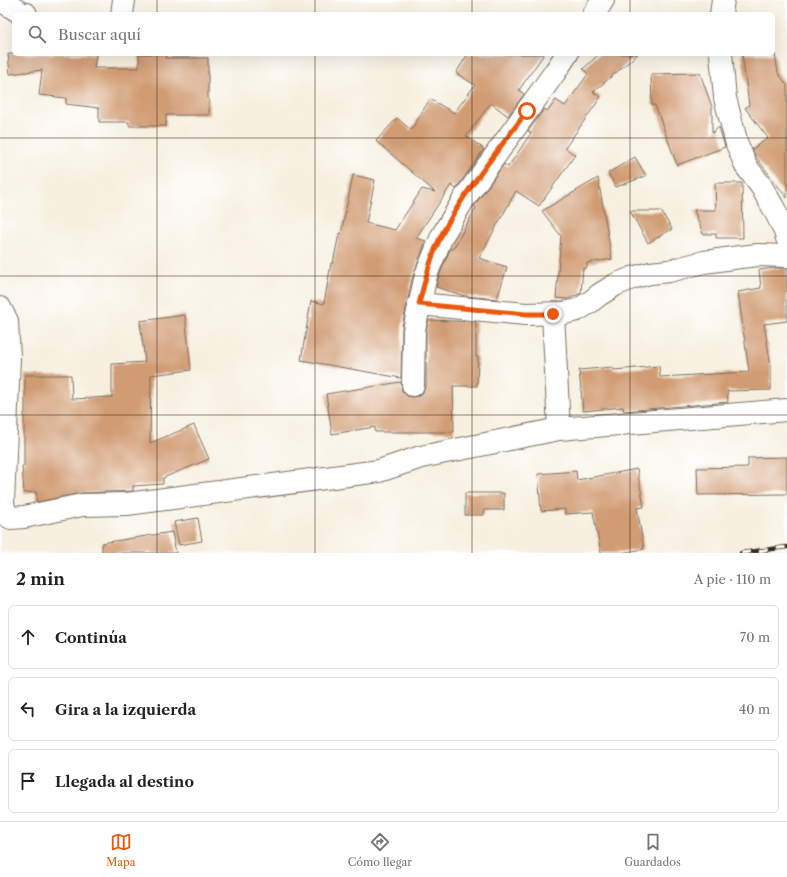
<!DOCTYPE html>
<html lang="es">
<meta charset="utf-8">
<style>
:root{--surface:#fff;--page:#f2f2f2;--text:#222;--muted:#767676;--line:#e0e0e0;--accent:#ea580c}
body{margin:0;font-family:"Libre Caslon Text",serif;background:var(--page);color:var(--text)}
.stop{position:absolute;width:12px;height:12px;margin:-9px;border:3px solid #ea580c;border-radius:50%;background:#fff}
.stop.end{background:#ea580c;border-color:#fff;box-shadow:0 1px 4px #0008}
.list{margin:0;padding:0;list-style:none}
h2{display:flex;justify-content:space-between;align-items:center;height:52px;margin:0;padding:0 16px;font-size:17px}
h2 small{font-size:13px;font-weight:400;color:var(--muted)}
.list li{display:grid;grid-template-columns:26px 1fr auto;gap:12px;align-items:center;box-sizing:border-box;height:64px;margin:0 8px 8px;padding:0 8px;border:1px solid var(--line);border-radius:6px}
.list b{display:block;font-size:15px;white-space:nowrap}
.list em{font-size:13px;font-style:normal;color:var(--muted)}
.icon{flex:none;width:22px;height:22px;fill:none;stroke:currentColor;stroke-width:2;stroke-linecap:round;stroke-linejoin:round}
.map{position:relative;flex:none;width:787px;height:553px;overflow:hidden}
.search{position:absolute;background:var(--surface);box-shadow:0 4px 16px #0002;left:12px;right:12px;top:12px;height:44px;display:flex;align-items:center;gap:10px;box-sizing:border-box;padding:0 14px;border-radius:6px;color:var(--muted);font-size:15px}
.sheet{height:268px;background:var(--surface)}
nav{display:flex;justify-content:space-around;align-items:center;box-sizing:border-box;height:56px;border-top:1px solid var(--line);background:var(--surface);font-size:11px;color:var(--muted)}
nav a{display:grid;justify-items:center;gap:2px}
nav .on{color:var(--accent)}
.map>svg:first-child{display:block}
</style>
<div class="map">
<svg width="787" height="553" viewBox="0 0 787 553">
<rect width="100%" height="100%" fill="#fff"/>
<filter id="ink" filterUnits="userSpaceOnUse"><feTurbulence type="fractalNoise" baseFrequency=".025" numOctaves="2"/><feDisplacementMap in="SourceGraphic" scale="8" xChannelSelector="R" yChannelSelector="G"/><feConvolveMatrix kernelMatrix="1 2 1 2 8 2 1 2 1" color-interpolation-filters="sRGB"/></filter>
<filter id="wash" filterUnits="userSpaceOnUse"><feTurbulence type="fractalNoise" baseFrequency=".012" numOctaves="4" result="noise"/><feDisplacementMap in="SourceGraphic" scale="16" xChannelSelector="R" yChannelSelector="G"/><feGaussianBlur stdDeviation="0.9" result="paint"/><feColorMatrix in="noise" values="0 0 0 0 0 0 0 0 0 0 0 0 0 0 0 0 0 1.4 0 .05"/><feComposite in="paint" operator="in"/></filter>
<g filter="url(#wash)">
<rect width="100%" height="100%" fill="#f7f0e0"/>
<g id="blocks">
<!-- building -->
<g fill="#d19c73">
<path d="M8 54H96L94 68H139V54H166V58H208V99H209V115H166V126H129V122H99V108L66 104V98L39 95 42 70 10 74Z"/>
<path d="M468 54H544L519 90 524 94 508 116 491 103 466 136 484 149 456 189 451 185 416 238 426 241 412 279 402 327 401 378 301 360 311 301 324 304 331 263H333L339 234H341L353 175 375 180 366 223 395 230 422 189 435 192 376 141 397 118 411 130 430 99 454 113 475 85 456 73Z"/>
<path d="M599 54H638L593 92 601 97 565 148 575 155 539 206 516 191 479 258 507 267 497 299 465 296 436 287 438 279 450 249H453L476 208 474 206 504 164 508 167 531 133 528 131 544 109 548 111 556 100 565 106 588 74 583 69Z"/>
<path d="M742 54H775L778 73 787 85V198L756 157 752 149 768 138 745 108 749 105Z"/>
<path d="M700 73 712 107V133L719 127 725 147 677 165 655 105H652L651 74Z"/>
<path d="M635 157 646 176 616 187 608 173Z"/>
<path d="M598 178 612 259 587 263V268H583L581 293 568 299 556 298 561 236 542 211Z"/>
<path d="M715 183H742L743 238H716V234H703L694 210H716Z"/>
<path d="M630 211H661L672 229 648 243Z"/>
<path d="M775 268H787V321L764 324 771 366V390L727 391 728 402 624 411 623 407 583 411 579 370 613 367 614 370 659 366 660 377 749 372 738 292 761 288 759 270Z"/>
<path d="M185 315 191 370 151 375 150 443 194 425 209 459 163 478V484L133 486V491L82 493 37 502 36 492 24 493 22 466H24V413H25V375H71L72 399 112 397V364L145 362 140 321Z"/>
<path d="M429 320 476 322V357H478L477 386H453L454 432H375V427L332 434 326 394 401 382 402 391 407 396 412 397 419 396 423 392 426 385V331Z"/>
<path d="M787 457V494L698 495 697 468 748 467V458Z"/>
<path d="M637 469 644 507 637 508 644 549 620 553H601L593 512 565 514V509L541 511 538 474 576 471 577 480Z"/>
<path d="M465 493H504V510H484V515H465Z"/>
<path d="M198 518 202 541 179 545 174 522Z"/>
<path d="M172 532 176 553H102V543Z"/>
</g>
</g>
</g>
<g filter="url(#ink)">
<use href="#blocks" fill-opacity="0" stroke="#7d6f62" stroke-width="1"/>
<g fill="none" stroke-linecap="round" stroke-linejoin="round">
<!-- minor casing -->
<g stroke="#7d6f62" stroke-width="24">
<g id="minor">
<path d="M5 3 21 13 26 14"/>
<path d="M122 14 124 0"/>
<path d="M594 14 603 0"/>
<path d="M721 14 723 0"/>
<path d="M721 54 725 98 737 144 746 166 761 186 773 207 784 229 787 238"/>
<path d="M419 304 526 314 564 313 577 310 589 303 599 295 615 285 632 278 650 273 669 271 704 262 740 257 758 255 787 256"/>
<path d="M0 308 7 321 9 358 3 503 6 515 11 518 24 517 82 505 127 504 379 471 421 457 559 429 787 410"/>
<path d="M553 314 559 429"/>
<path d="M413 385 414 330 426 275 442 236 464 199 555 72 567 54"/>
</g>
</g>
<!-- minor -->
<use href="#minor" stroke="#fff" stroke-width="22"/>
<!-- rail casing -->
<g stroke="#3b2a1e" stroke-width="4.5">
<path id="rail" d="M741 553 787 547"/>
</g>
<!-- rail -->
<use href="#rail" stroke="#fff" stroke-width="3" stroke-dasharray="9" stroke-linecap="butt"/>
</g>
</g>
<g fill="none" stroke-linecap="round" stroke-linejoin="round" filter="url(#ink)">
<!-- route -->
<path stroke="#ea580c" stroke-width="5" d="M527 111C498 151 465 190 442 234 431 256 425 280 419 304L526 314H553"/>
</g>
<!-- grid -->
<path fill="none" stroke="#3b2a1e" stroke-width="1" stroke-opacity="0.55" d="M157 0V14M315 0V14M472 0V14M630 0V14M157 54V553M315 54V553M472 54V553M630 54V553M0 138H787M0 276H787M0 415H787"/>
</svg>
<div class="stop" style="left:527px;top:111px"></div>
<div class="stop end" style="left:553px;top:314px"></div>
<div class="search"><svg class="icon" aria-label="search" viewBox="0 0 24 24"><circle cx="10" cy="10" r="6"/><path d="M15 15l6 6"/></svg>Buscar aquí</div>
</div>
<section class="sheet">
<h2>2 min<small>A pie · 110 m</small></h2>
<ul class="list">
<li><svg class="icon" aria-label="ahead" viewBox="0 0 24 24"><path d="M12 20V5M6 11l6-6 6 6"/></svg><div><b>Continúa</b></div><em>70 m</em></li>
<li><svg class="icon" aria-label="left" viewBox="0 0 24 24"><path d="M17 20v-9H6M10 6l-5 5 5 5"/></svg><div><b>Gira a la izquierda</b></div><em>40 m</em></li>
<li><svg class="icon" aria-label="arrive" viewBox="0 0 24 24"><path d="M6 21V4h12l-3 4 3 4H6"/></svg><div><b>Llegada al destino</b></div></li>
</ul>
</section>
<nav>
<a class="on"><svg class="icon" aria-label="map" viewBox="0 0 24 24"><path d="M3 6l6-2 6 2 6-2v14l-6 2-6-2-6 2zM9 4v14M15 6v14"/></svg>Mapa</a>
<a><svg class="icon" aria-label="directions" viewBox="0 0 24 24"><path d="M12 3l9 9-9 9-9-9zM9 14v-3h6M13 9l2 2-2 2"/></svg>Cómo llegar</a>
<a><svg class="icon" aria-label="saved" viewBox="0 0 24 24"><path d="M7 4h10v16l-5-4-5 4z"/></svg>Guardados</a>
</nav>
